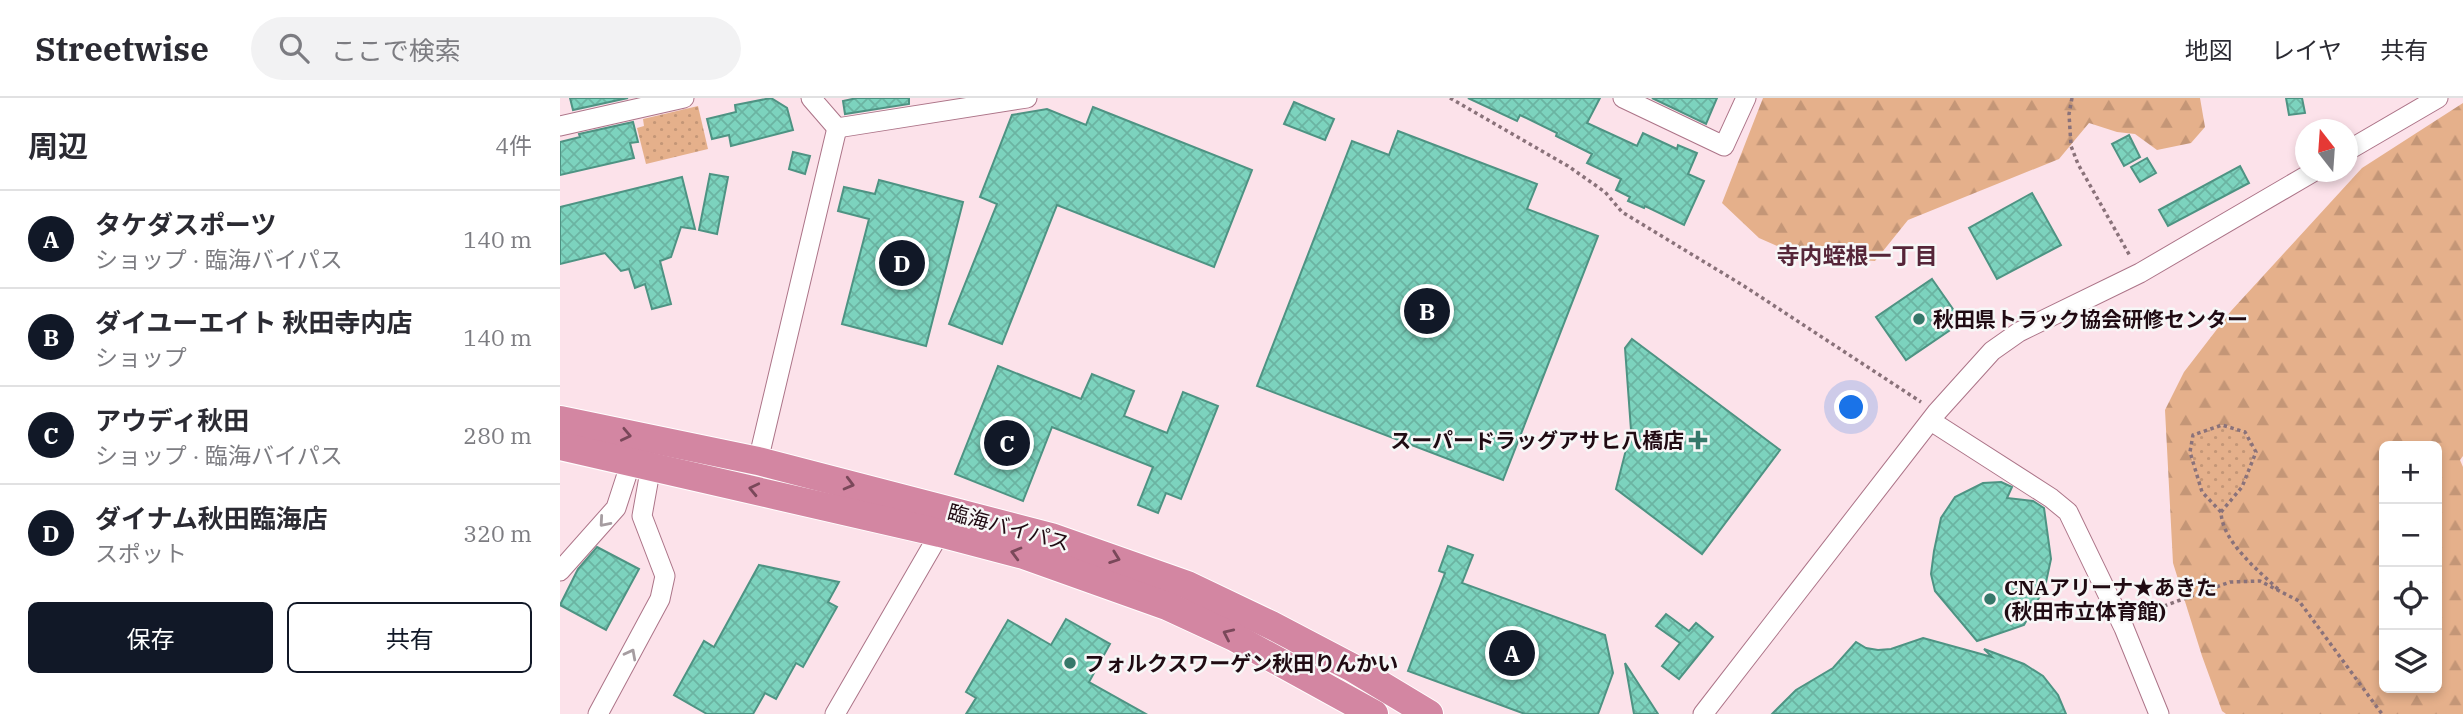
<!DOCTYPE html>
<html lang="ja">
<meta charset="utf-8">
<style>
:root{--surface:#fff;--page:#f2f2f3;--text:#2b2b33;--muted:#7c7c81;--line:#e1e1e2;--accent:#111827}
body{margin:0;font-family:"IBM Plex Serif","Noto Sans JP",serif;background:var(--page);color:var(--text)}
.controls{position:absolute;right:21px;bottom:21px;display:grid;overflow:hidden;border-radius:10px;box-shadow:0 4px 10px #0003}
.controls button{width:63px;height:63px;display:grid;place-items:center;padding:0;border:0;border-bottom:2px solid var(--line);background:var(--surface);color:var(--text);font:35px sans-serif}
.compass{position:absolute;left:1735px;top:21px;width:63px;height:63px;border-radius:50%;background:var(--surface);box-shadow:0 4px 10px #0003;rotate:343deg}
.you{position:absolute;left:1292px;top:310px;width:24px;height:24px;margin:-18px;border:5px solid #fff;border-radius:50%;background:#1a73e8;box-shadow:0 0 0 10px #1a73e833}
.badge{display:grid;place-items:center;width:46px;height:46px;border-radius:50%;background:var(--accent);color:#fff;font-size:23px;font-weight:700}
.pin{position:absolute;translate:-50% -50%;border:4px solid #fff;box-shadow:0 2px 7px #0006}
.list{margin:0;padding:0;list-style:none}
h2{display:flex;justify-content:space-between;align-items:center;height:91px;margin:0;padding:0 28px;font-size:30px}
h2 small{font-size:23px;font-weight:400;color:var(--muted)}
.list li{display:grid;grid-template-columns:46px 1fr auto;gap:21px;align-items:center;box-sizing:border-box;height:98px;padding:0 28px;border-top:2px solid var(--line)}
.list b{display:block;font-size:26px;white-space:nowrap}
.list p{margin:0;font-size:23px;white-space:nowrap;color:var(--muted)}
.list em{font-size:23px;font-style:normal;color:var(--muted)}
.actions{display:flex;gap:14px;padding:21px 28px}
.actions a{flex:1;padding:16px 0;border:2px solid var(--accent);border-radius:10px;text-align:center;font-size:24px;color:var(--accent)}
.actions .main{background:var(--accent);color:#fff}
.icon{flex:none;width:38px;height:38px;fill:none;stroke:currentColor;stroke-width:2;stroke-linecap:round;stroke-linejoin:round}
.map{position:relative;flex:none;width:1903px;height:616px;overflow:hidden}
header{display:flex;align-items:center;gap:42px;box-sizing:border-box;height:98px;padding:0 35px;background:var(--surface);border-bottom:2px solid var(--line)}
header strong{font-size:33px}
nav{display:flex;gap:38px;margin-inline-start:auto;font-size:24px}
.search{width:490px;height:63px;background:var(--page);display:flex;align-items:center;gap:18px;box-sizing:border-box;padding:0 24px;border-radius:38px;color:var(--muted);font-size:26px}
main{display:flex}
aside{flex:1;background:var(--surface)}
.map>svg:first-child{display:block}
</style>
<header>
<strong>Streetwise</strong>
<div class="search"><svg class="icon" aria-label="search" viewBox="0 0 24 24"><circle cx="10" cy="10" r="6"/><path d="M15 15l6 6"/></svg>ここで検索</div>
<nav><a>地図</a><a>レイヤ</a><a>共有</a></nav>
</header>
<main>
<aside>
<h2>周辺<small>4件</small></h2>
<ul class="list">
<li><span class="badge">A</span><div><b>タケダスポーツ</b><p>ショップ · 臨海バイパス</p></div><em>140 m</em></li>
<li><span class="badge">B</span><div><b>ダイユーエイト 秋田寺内店</b><p>ショップ</p></div><em>140 m</em></li>
<li><span class="badge">C</span><div><b>アウディ秋田</b><p>ショップ · 臨海バイパス</p></div><em>280 m</em></li>
<li><span class="badge">D</span><div><b>ダイナム秋田臨海店</b><p>スポット</p></div><em>320 m</em></li>
</ul>
<div class="actions"><a class="main">保存</a><a>共有</a></div>
</aside>
<div class="map">
<svg width="1903" height="616" viewBox="0 0 1903 616">
<defs>
<pattern id="grass-dots" width="8" height="8" patternUnits="userSpaceOnUse" patternTransform="scale(1.75)"><rect width="8" height="8" fill="#e5b08b"/><path d="M2 2h.1M6 6h.1" fill="none" stroke="#c49677" stroke-width="1.8" stroke-linecap="round"/></pattern>
<pattern id="forest-firs" width="22" height="20" patternUnits="userSpaceOnUse" patternTransform="scale(1.75)"><rect width="22" height="20" fill="#e5b08b"/><path d="M5 1l3.5 6h-7zM16 11l3.5 6h-7z" fill="#c49677"/></pattern>
<pattern id="building-cross-hatch" width="8" height="8" patternUnits="userSpaceOnUse" patternTransform="scale(1.75)"><rect width="8" height="8" fill="#7cd3be"/><path d="M0 0l8 8M0 8l8-8" fill="none" stroke="#6bb4a2"/></pattern>
</defs>
<rect width="100%" height="100%" fill="#fce2ea"/>
<!-- grass -->
<g fill="url(#grass-dots)">
<path d="M138 8 148 51 86 66 77 30 84 28 83 21Z"/>
<path d="M1662 327 1685 334 1696 354 1682 389 1661 414 1642 394 1630 354 1633 337Z"/>
</g>
<!-- forest -->
<g fill="url(#forest-firs)" fill-rule="evenodd">
<path d="M1203 0H1640L1645 29 1631 45 1597 52 1575 36 1557 34 1529 25 1499 61 1348 122 1315 163 1240 158 1199 140 1162 105Z"/>
<path d="M1903 5V358L1900 362 1903 369V616H1666L1662 613 1642 558 1613 465 1605 312 1624 274 1671 213 1802 70ZM1662 327 1685 334 1696 354 1682 389 1661 414 1642 394 1630 354 1634 337ZM1824 348H1877V590H1824Z"/>
</g>
<!-- building -->
<g fill="url(#building-cross-hatch)" stroke="#4e9383" stroke-width="2">
<path d="M10 0H68L13 12Z"/>
<path d="M211 0 227 10 233 32 171 48 169 37 152 41 147 21 176 14 175 7Z"/>
<path d="M297 0H349V6L285 16 283 3Z"/>
<path d="M908 0H1040L1027 25 1077 48 1083 35 1117 51 1118 47 1137 55 1128 76 1144 83 1124 127 1085 108 1084 110 1068 103 1070 99 1056 92 1061 81 1027 65 1032 56 996 38 997 35 960 17 957 23Z"/>
<path d="M1092 0H1157L1146 26Z"/>
<path d="M1726 0H1742L1745 15 1729 17Z"/>
<path d="M734 4 774 21 765 42 724 26Z"/>
<path d="M533 9 692 72 654 169 497 107 442 246 389 226 437 106 420 99 452 17 487 11 526 27Z"/>
<path d="M73 24 78 44 70 45 74 60 0 77V44L20 39 19 36Z"/>
<path d="M838 33 977 86 967 111 1038 138 943 382 697 288 792 43 829 57Z"/>
<path d="M1569 37 1580 59 1564 68 1552 46Z"/>
<path d="M233 54 250 58 245 76 229 71Z"/>
<path d="M1587 60 1596 75 1580 84 1571 69Z"/>
<path d="M1680 68 1689 85 1608 128 1599 112Z"/>
<path d="M150 76 168 79 157 136 139 132Z"/>
<path d="M122 79 135 131 121 129 111 159 100 163 111 206 92 211 85 186 75 190 69 171 61 173 45 155 0 166V109Z"/>
<path d="M319 82 403 104 366 248 282 226 309 121 278 113 284 89 315 96Z"/>
<path d="M1472 95 1501 147 1437 181 1409 130Z"/>
<path d="M1372 181 1402 224 1346 262 1316 219Z"/>
<path d="M1072 241 1220 352 1142 456 1056 391 1071 332 1065 250Z"/>
<path d="M438 268 521 301 532 276 574 293 564 318 607 335 623 294 658 308 621 401 606 395 598 415 578 407 593 369 492 329 463 403 395 376Z"/>
<path d="M1441 384 1452 389 1447 400 1473 403 1484 410 1491 461 1485 489 1464 527 1417 543 1375 493 1371 476 1374 453 1381 420 1395 399 1423 385Z"/>
<path d="M888 448 913 457 902 485 1045 537 1053 575 1038 616H965L848 573 885 475 879 473Z"/>
<path d="M37 449 79 471 46 532 0 507 18 471Z"/>
<path d="M199 467 279 484 268 504 277 509 243 569 236 565 216 601 205 595 193 616H147L114 597 144 543 154 549Z"/>
<path d="M1106 516 1129 533 1136 525 1153 539 1119 581 1102 568 1120 545 1096 528Z"/>
<path d="M506 521 550 546 529 584 586 616H406L416 600 406 594 448 522 491 547Z"/>
<path d="M1363 540 1432 559 1424 551 1464 566 1483 578 1498 597 1506 616H1212L1236 592 1273 570 1296 544 1306 550 1318 552 1331 551Z"/>
<path d="M1065 565 1098 616H1074Z"/>
</g>
<g fill="none" stroke-linecap="round" stroke-linejoin="round">
<!-- minor casing -->
<g stroke="#ac7488" stroke-width="21">
<g id="minor">
<path d="M251 0 277 30"/>
<path d="M1063 0 1164 48 1186 0"/>
<path d="M0 28 124 0"/>
<path d="M277 30 467 0"/>
<path d="M1787 53 1878 0"/>
<path d="M1371 323 1491 400 1508 414 1564 530 1599 616"/>
<path d="M198 363 277 30"/>
<path d="M0 473 56 410 71 364"/>
<path d="M38 616 100 501 105 478 82 418 91 368"/>
<path d="M275 616 385 426"/>
<path d="M1143 616 1377 314 1432 253 1459 234 1580 175 1753 74"/>
</g>
</g>
<!-- highway casing -->
<g stroke="#fff" stroke-width="30">
<g id="highway">
<path d="M0 322 198 363 491 439 627 487 711 527 791 569 869 616"/>
<path d="M0 348 380 435 464 457 607 508 674 539 814 616"/>
</g>
</g>
<!-- path -->
<g stroke="#8a727a" stroke-width="3.5" stroke-dasharray="3.5 3.5" stroke-linecap="butt">
<path d="M890 0 1008 68 1045 94 1062 114 1184 188 1361 304"/>
<path d="M1512 0 1509 16 1511 48 1518 66 1570 158"/>
<path d="M1661 414 1642 394 1630 354 1633 337 1662 327 1685 334 1696 354 1682 389 1661 414C1662 444 1699 473 1720 493"/>
<path d="M1604 508 1670 484 1700 483 1739 503 1822 616"/>
</g>
<!-- minor -->
<use href="#minor" stroke="#fff" stroke-width="19"/>
<!-- highway -->
<use href="#highway" stroke="#d386a2" stroke-width="28"/>
</g>
<!-- one-way arrows -->
<defs><path id="oneway-chevron" d="M-2-3.5L2.5 0L-2 3.5" fill="none" stroke-width="1.6" stroke-linecap="round" stroke-linejoin="round" transform="scale(1.75)"/></defs>
<g stroke="#7a485a">
<use href="#oneway-chevron" transform="translate(66 337) rotate(12)"/>
<use href="#oneway-chevron" transform="translate(289 386) rotate(15)"/>
<use href="#oneway-chevron" transform="translate(194 391) rotate(-167)"/>
<use href="#oneway-chevron" transform="translate(456 455) rotate(-165)"/>
<use href="#oneway-chevron" transform="translate(555 460) rotate(20)"/>
<use href="#oneway-chevron" transform="translate(668 536) rotate(-155)"/>
</g>
<g stroke="#a69da1">
<use href="#oneway-chevron" transform="translate(44 424) rotate(131)"/>
<use href="#oneway-chevron" transform="translate(71 556) rotate(-62)"/>
</g>
<!-- markers -->
<g fill="#36786a" stroke="#f7f7f7" stroke-width="2.5">
<circle cx="1359" cy="221" r="7"/>
<path d="M1134.5 331.5h7v7h7v7h-7v7h-7v-7h-7v-7h7z"/>
<circle cx="1430" cy="501" r="7"/>
<circle cx="510" cy="565" r="7"/>
</g>
<g text-anchor="middle" dominant-baseline="central" stroke-width="5" stroke-linejoin="round" paint-order="stroke">
<!-- poi labels -->
<g font-size="21" font-weight="bold" fill="#200b13" stroke="#f7f7f7" text-anchor="start">
<text x="1373" y="221">秋田県トラック協会研修センター</text>
<text x="1124" y="342" text-anchor="end">スーパードラッグアサヒ八橋店</text>
<text x="1444" y="489">CNAアリーナ★あきた<tspan x="1444" dy="24">(秋田市立体育館)</tspan></text>
<text x="524" y="565">フォルクスワーゲン秋田りんかい</text>
</g>
<!-- street labels -->
<g font-size="21" fill="#200b13" stroke="#f7f7f7">
<text transform="translate(449 429) rotate(15)">臨海バイパス</text>
</g>
<!-- neighbourhood labels -->
<g font-size="23" font-weight="bold" fill="#562639" stroke="#f7f7f7">
<text x="1297" y="157">寺内蛭根一丁目</text>
</g>
</g>
</svg>
<div class="controls">
<button>+</button>
<button>−</button>
<button><svg class="icon" aria-label="locate" viewBox="0 0 24 24"><circle cx="12" cy="12" r="6"/><path d="M12 2v4M12 18v4M2 12h4M18 12h4"/></svg></button>
<button><svg class="icon" aria-label="layers" viewBox="0 0 24 24"><path d="M12 4l9 5-9 5-9-5zM3 14l9 5 9-5"/></svg></button>
</div>
<svg class="compass" viewBox="-18 -18 36 36"><path d="M0-13l5 13h-10z" fill="#e53935"/><path d="M0 13l5-13h-10z" fill="#7c7c81"/></svg>
<div class="you"></div>
<div class="pin badge" style="left:952px;top:555px">A</div>
<div class="pin badge" style="left:867px;top:213px">B</div>
<div class="pin badge" style="left:447px;top:345px">C</div>
<div class="pin badge" style="left:342px;top:165px">D</div>
</div>
</main>
